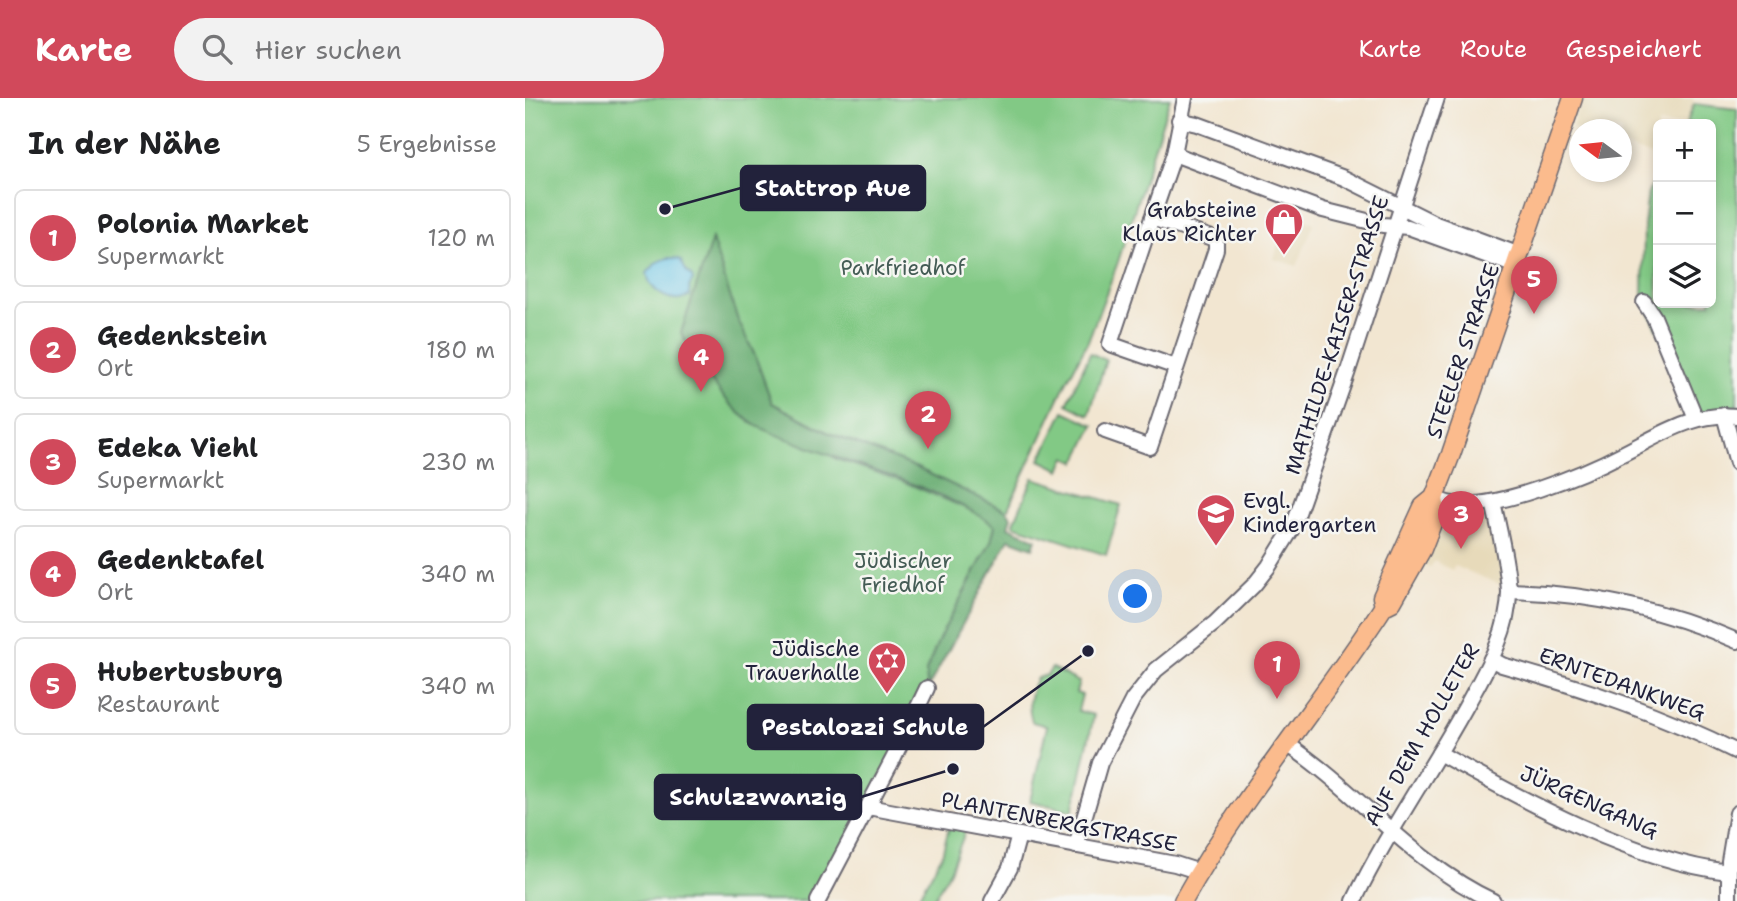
<!DOCTYPE html>
<html lang="de">
<meta charset="utf-8">
<style>
:root{--surface:#fff;--page:#f2f2f2;--text:#202124;--muted:#757577;--line:#e0e0e0;--accent:#d1495b}
body{margin:0;font-family:"Shantell Sans",sans-serif;background:var(--page);color:var(--text)}
.controls{position:absolute;right:21px;top:21px;display:grid;overflow:hidden;border-radius:10px;box-shadow:0 4px 10px #0003}
.controls button{width:63px;height:63px;display:grid;place-items:center;padding:0;border:0;border-bottom:2px solid var(--line);background:var(--surface);color:var(--text);font:35px sans-serif}
.compass{position:absolute;left:1044px;top:21px;width:63px;height:63px;border-radius:50%;background:var(--surface);box-shadow:0 4px 10px #0003;rotate:285deg}
.you{position:absolute;left:611px;top:499px;width:24px;height:24px;margin:-18px;border:5px solid #fff;border-radius:50%;background:#1a73e8;box-shadow:0 0 0 10px #1a73e833}
.badge{display:grid;place-items:center;width:46px;height:46px;border-radius:50%;background:var(--accent);color:#fff;font-size:23px;font-weight:700}
.pin{position:absolute;translate:-50% -58px;filter:drop-shadow(0 2px 4px #0008)}
.pin::after{content:'';position:absolute;top:37px;width:24px;height:21px;background:inherit;clip-path:polygon(0 0,100% 0,50% 100%)}
.list{margin:0;padding:0;list-style:none}
h2{display:flex;justify-content:space-between;align-items:center;height:91px;margin:0;padding:0 28px;font-size:30px}
h2 small{font-size:23px;font-weight:400;color:var(--muted)}
.list li{display:grid;grid-template-columns:46px 1fr auto;gap:21px;align-items:center;box-sizing:border-box;height:98px;margin:0 14px 14px;padding:0 14px;border:2px solid var(--line);border-radius:10px}
.list b{display:block;font-size:26px;white-space:nowrap}
.list p{margin:0;font-size:23px;white-space:nowrap;color:var(--muted)}
.list em{font-size:23px;font-style:normal;color:var(--muted)}
.icon{flex:none;width:38px;height:38px;fill:none;stroke:currentColor;stroke-width:2;stroke-linecap:round;stroke-linejoin:round}
.map{position:relative;flex:none;width:1212px;height:803px;overflow:hidden}
header{display:flex;align-items:center;gap:42px;box-sizing:border-box;height:98px;padding:0 35px;background:var(--accent);color:#fff}
header strong{font-size:33px}
nav{display:flex;gap:38px;margin-inline-start:auto;font-size:24px}
.search{width:490px;height:63px;background:var(--page);display:flex;align-items:center;gap:18px;box-sizing:border-box;padding:0 24px;border-radius:38px;color:var(--muted);font-size:26px}
main{display:flex}
aside{flex:1;background:var(--surface)}
.map>svg:first-child{display:block}
</style>
<header>
<strong>Karte</strong>
<div class="search"><svg class="icon" aria-label="search" viewBox="0 0 24 24"><circle cx="10" cy="10" r="6"/><path d="M15 15l6 6"/></svg>Hier suchen</div>
<nav><a>Karte</a><a>Route</a><a>Gespeichert</a></nav>
</header>
<main>
<aside>
<h2>In der Nähe<small>5 Ergebnisse</small></h2>
<ul class="list">
<li><span class="badge">1</span><div><b>Polonia Market</b><p>Supermarkt</p></div><em>120 m</em></li>
<li><span class="badge">2</span><div><b>Gedenkstein</b><p>Ort</p></div><em>180 m</em></li>
<li><span class="badge">3</span><div><b>Edeka Viehl</b><p>Supermarkt</p></div><em>230 m</em></li>
<li><span class="badge">4</span><div><b>Gedenktafel</b><p>Ort</p></div><em>340 m</em></li>
<li><span class="badge">5</span><div><b>Hubertusburg</b><p>Restaurant</p></div><em>340 m</em></li>
</ul>
</aside>
<div class="map">
<svg width="1212" height="803" viewBox="0 0 1212 803">
<rect width="100%" height="100%" fill="#f6f6f2"/>
<filter id="ink" filterUnits="userSpaceOnUse"><feTurbulence type="fractalNoise" baseFrequency=".0143" numOctaves="2"/><feDisplacementMap in="SourceGraphic" scale="14" xChannelSelector="R" yChannelSelector="G"/><feConvolveMatrix kernelMatrix="1 2 1 2 8 2 1 2 1" color-interpolation-filters="sRGB"/></filter>
<filter id="wash" filterUnits="userSpaceOnUse"><feTurbulence type="fractalNoise" baseFrequency=".00686" numOctaves="4" result="noise"/><feDisplacementMap in="SourceGraphic" scale="28" xChannelSelector="R" yChannelSelector="G"/><feGaussianBlur stdDeviation="1.57" result="paint"/><feColorMatrix in="noise" values="0 0 0 0 0 0 0 0 0 0 0 0 0 0 0 0 0 1.4 0 .05"/><feComposite in="paint" operator="in"/></filter>
<g filter="url(#wash)">
<rect width="100%" height="100%" fill="#f2e6d1"/>
<!-- built -->
<g fill="#e7daba">
<path d="M1056 0H1168L1169 6 1161 26H1133V60L1097 47 1096 32H1054L1047 30Z"/>
<path d="M762 116 789 125 772 168 749 161Z"/>
<path d="M967 405 981 489 930 468 927 472 909 463 905 470 898 466 929 408Z"/>
</g>
<!-- green -->
<g fill="#82c985" stroke="#527660" stroke-width="2">
<path d="M0 0H645L593 164 563 243 539 289 482 413 392 370 304 335 247 305 230 258 212 220 187 142 156 235 311 361 377 383 452 415 470 428 466 444 415 539 401 573 402 590 292 803H0Z"/>
<path d="M1169 6 1212 11V312L1172 315 1118 201 1119 128 1123 95 1132 79 1133 205H1186V26H1161Z"/>
<path d="M565 255 581 262 564 317 542 306Z"/>
<path d="M539 313 569 327 551 364 541 359 535 372 515 362Z"/>
<path d="M508 380 596 407 581 457 488 427Z"/>
<path d="M527 570 554 584 551 595 557 597 553 613 569 617 548 713 505 703 522 628 507 624C502 607 504 595 512 580L522 577Z"/>
<path d="M425 726 442 729 425 773 407 803H391L417 757Z"/>
</g>
<!-- forest -->
<path fill="#69ad72" stroke="#466856" stroke-width="2" d="M187 141 212 220 230 258 247 305 304 335 392 370 482 413 486 419 483 429 511 441 508 450 484 441 403 590 401 573 415 539 466 444 470 428C414 387 337 372 273 345 258 339 237 333 224 323 194 300 175 267 156 235Z"/>
<!-- water -->
<path fill="#66c3e4" stroke="#447290" stroke-width="2" d="M143 160C164 159 153 169 166 177L168 182 164 189 165 198C147 207 125 195 122 175L132 164Z"/>
</g>
<g filter="url(#ink)">
<g fill="none" stroke-linecap="round" stroke-linejoin="round">
<!-- minor casing -->
<g stroke="#6b6770" stroke-width="18">
<g id="minor">
<path d="M654 22 672 26 819 80 911 126 995 157"/>
<path d="M649 56 798 112 858 127 883 129 991 168"/>
<path d="M627 120 649 56 660 0"/>
<path d="M1119 204 1129 219 1171 321"/>
<path d="M1199 317 1212 365"/>
<path d="M580 333 625 349 691 151V144L687 140 627 120 585 246 651 269"/>
<path d="M909 400C915 402 922 406 929 406 971 412 1059 376 1097 356 1135 337 1168 314 1212 318"/>
<path d="M984 493C1063 495 1139 511 1212 543"/>
<path d="M966 561 977 567C1058 590 1137 616 1212 654"/>
<path d="M762 646C834 694 888 766 968 803"/>
<path d="M914 655C997 702 1109 763 1204 774"/>
<path d="M343 709 650 766 675 774"/>
<path d="M551 748 575 665 608 601 631 572 690 525 729 487 744 468 768 429 822 276 912 0"/>
<path d="M293 803 369 659 402 590"/>
<path d="M467 803 485 770 494 737"/>
<path d="M829 803C862 734 907 671 944 603 962 570 984 533 984 494 983 468 974 430 968 404"/>
<path d="M1204 803V763L1212 715"/>
</g>
</g>
<!-- major casing -->
<g stroke="#6b6770" stroke-width="21">
<g id="major">
<path d="M859 508 857 499 898 409 909 400 926 356 1048 0"/>
<path d="M658 803C716 699 794 608 859 508L867 504 897 451 911 415 909 400"/>
</g>
</g>
<!-- minor -->
<use href="#minor" stroke="#fff" stroke-width="14"/>
<!-- major -->
<use href="#major" stroke="#fbbb8d" stroke-width="18"/>
</g>
</g>
<!-- icons -->
<defs>
<g id="shop-pin" transform="scale(2.0125)"><path d="M0 17L-7.5 6A9.5 9.5 0 1 1 7.5 6Z" fill="#d1495b" stroke="#f6f6f2"/><path d="M-5-2.5h2.3a2.7 3.5 0 0 1 5.4 0H5L5.5 6h-11ZM-1.5-2.5h3a1.5 2.3 0 0 0-3 0Z" fill="#fff"/></g>
<g id="school-pin" transform="scale(2.0125)"><path d="M0 17L-7.5 6A9.5 9.5 0 1 1 7.5 6Z" fill="#d1495b" stroke="#f6f6f2"/><path d="M0-5L7-2L0 1L-7-2ZM-4 1L0 2.5L4 1V4Q0 6-4 4Z" fill="#fff"/></g>
<g id="synagogue-pin" transform="scale(2.0125)"><path d="M0 17L-7.5 6A9.5 9.5 0 1 1 7.5 6Z" fill="#d1495b" stroke="#f6f6f2"/><path d="M0-6.5L5.6 3.2H-5.6ZM0 6.5L5.6-3.2H-5.6Z" fill="#fff"/></g>
</defs>
<g fill-rule="evenodd">
<use href="#shop-pin" x="759" y="124"/>
<use href="#school-pin" x="691" y="415"/>
<use href="#synagogue-pin" x="362" y="563"/>
</g>
<g text-anchor="middle" dominant-baseline="central" stroke-width="5" stroke-linejoin="round" paint-order="stroke">
<!-- poi labels -->
<g font-size="21" fill="#22223b" stroke="#f6f6f2" text-anchor="end">
<text x="732" y="112">Grabsteine<tspan x="732" dy="24">Klaus Richter</tspan></text>
<text x="718" y="403" text-anchor="start">Evgl.<tspan x="718" dy="24">Kindergarten</tspan></text>
<text x="335" y="551">Jüdische<tspan x="335" dy="24">Trauerhalle</tspan></text>
</g>
<!-- park labels -->
<g font-size="21" fill="#445c55" stroke="#f6f6f2">
<text x="378" y="170">Parkfriedhof</text>
<text x="378" y="463">Jüdischer<tspan x="378" dy="24">Friedhof</tspan></text>
</g>
<!-- street labels -->
<g font-size="21" fill="#22223b" stroke="#f6f6f2">
<text transform="translate(812 237) rotate(-72)">MATHILDE-KAISER-STRASSE</text>
<text transform="translate(938 253) rotate(-71)">STEELER STRASSE</text>
<text transform="translate(1097 586) rotate(20)">ERNTEDANKWEG</text>
<text transform="translate(897 637) rotate(-60)">AUF DEM HOLLETER</text>
<text transform="translate(1064 704) rotate(24)">JÜRGENGANG</text>
<text transform="translate(534 724) rotate(11)">PLANTENBERGSTRASSE</text>
</g>
</g>
<!-- callouts -->
<path fill="none" stroke="#22223b" stroke-width="2.5" d="M140 111L216 90M563 553L458 629M428 671L336 699"/>
<g fill="#22223b" stroke="#f6f6f2" stroke-width="2.5">
<circle cx="140" cy="111" r="7"/>
<circle cx="563" cy="553" r="7"/>
<circle cx="428" cy="671" r="7"/>
</g>
<g fill="#22223b" stroke="#22223b" stroke-width="2.5">
<rect x="216" y="68" width="184" height="44" rx="7"/>
<rect x="223" y="607" width="235" height="44" rx="7"/>
<rect x="130" y="677" width="206" height="44" rx="7"/>
</g>
<g font-size="23" text-anchor="middle" font-weight="bold" fill="#fff">
<text x="308" y="98">Stattrop Aue</text>
<text x="340" y="637">Pestalozzi Schule</text>
<text x="233" y="707">Schulzzwanzig</text>
</g>
</svg>
<div class="controls">
<button>+</button>
<button>−</button>
<button><svg class="icon" aria-label="layers" viewBox="0 0 24 24"><path d="M12 4l9 5-9 5-9-5zM3 14l9 5 9-5"/></svg></button>
</div>
<svg class="compass" viewBox="-18 -18 36 36"><path d="M0-13l5 13h-10z" fill="#e53935"/><path d="M0 13l5-13h-10z" fill="#757577"/></svg>
<div class="you"></div>
<div class="pin badge" style="left:752px;top:601px">1</div>
<div class="pin badge" style="left:403px;top:351px">2</div>
<div class="pin badge" style="left:936px;top:451px">3</div>
<div class="pin badge" style="left:176px;top:294px">4</div>
<div class="pin badge" style="left:1009px;top:216px">5</div>
</div>
</main>
